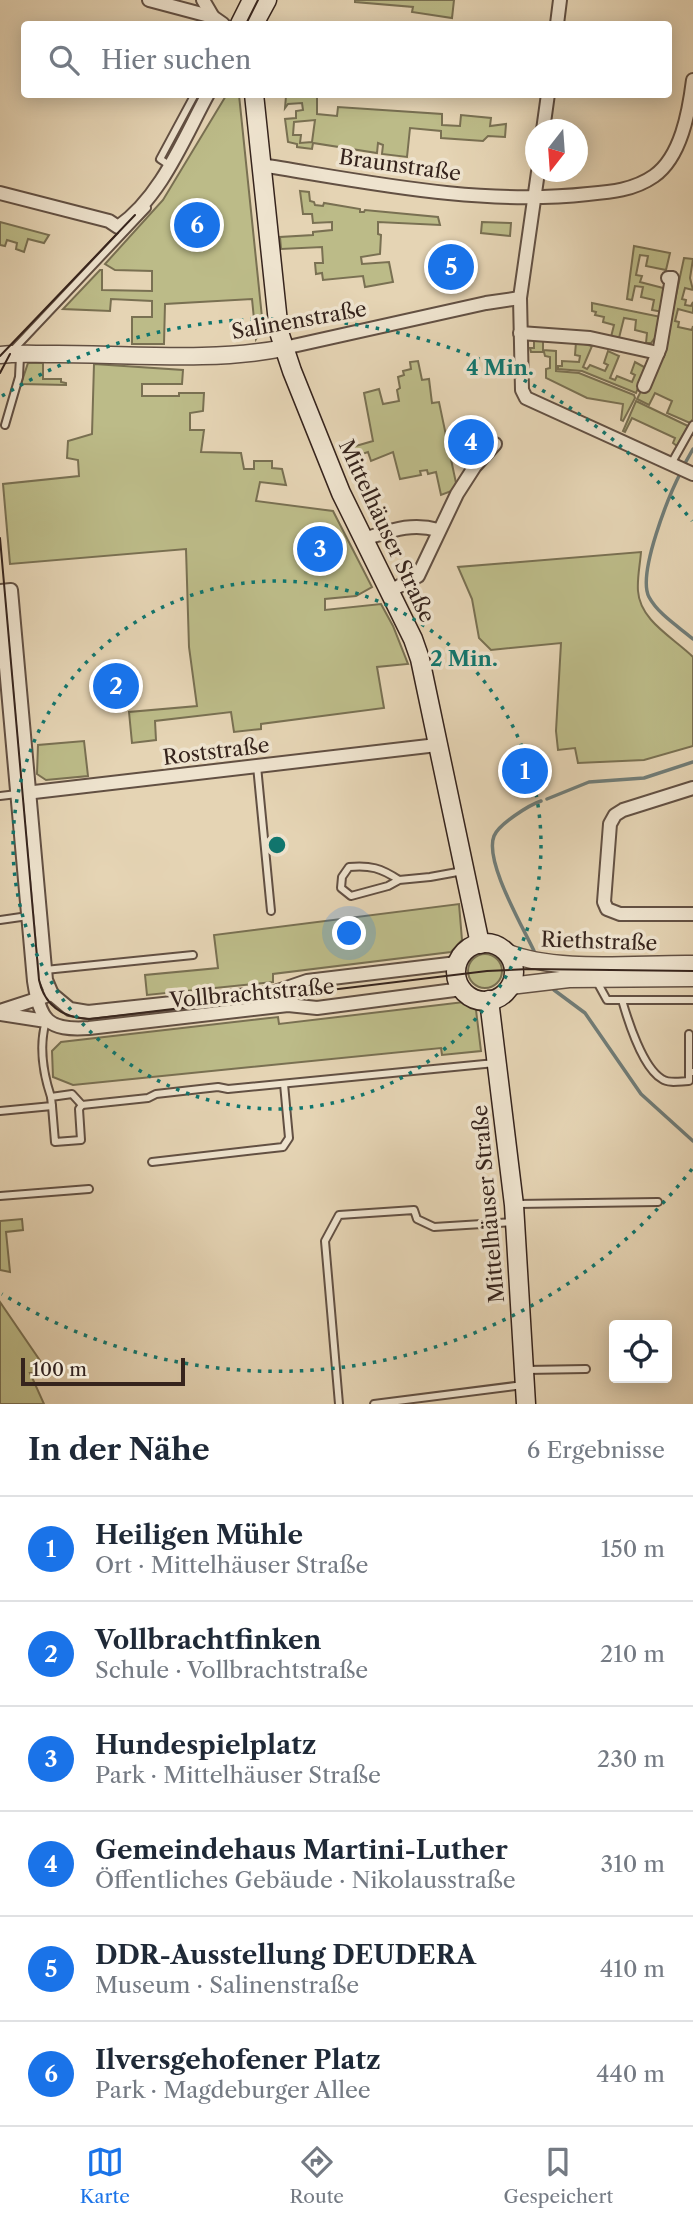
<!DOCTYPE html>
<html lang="de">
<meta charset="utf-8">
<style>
:root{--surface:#fff;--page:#f6f6f7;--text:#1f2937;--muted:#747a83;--line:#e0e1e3;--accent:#1a73e8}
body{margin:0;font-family:"Libre Caslon Text",serif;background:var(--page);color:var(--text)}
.controls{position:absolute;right:21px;bottom:21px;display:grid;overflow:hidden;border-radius:7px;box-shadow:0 4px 18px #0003}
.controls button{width:63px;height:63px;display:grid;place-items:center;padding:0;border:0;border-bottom:2px solid var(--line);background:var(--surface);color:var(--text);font:35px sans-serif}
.compass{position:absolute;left:525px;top:119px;width:63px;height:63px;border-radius:50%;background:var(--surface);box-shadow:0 4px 18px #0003;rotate:197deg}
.scale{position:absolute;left:21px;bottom:18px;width:164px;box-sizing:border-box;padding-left:7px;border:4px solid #36241d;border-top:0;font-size:19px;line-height:24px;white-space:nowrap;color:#36241d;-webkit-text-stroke:5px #eee3ce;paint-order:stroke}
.you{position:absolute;left:350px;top:934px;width:24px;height:24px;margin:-18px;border:5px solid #fff;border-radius:50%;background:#1a73e8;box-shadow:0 0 0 10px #1a73e833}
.badge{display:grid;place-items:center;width:46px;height:46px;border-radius:50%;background:var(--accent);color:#fff;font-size:23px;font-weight:700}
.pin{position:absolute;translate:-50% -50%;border:4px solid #fff;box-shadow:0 2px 7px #0006}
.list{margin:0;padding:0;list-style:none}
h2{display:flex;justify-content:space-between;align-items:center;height:91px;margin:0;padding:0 28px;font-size:30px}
h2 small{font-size:23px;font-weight:400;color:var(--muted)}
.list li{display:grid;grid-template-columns:46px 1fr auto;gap:21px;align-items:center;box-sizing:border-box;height:105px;padding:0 28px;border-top:2px solid var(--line)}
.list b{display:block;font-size:26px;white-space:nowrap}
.list p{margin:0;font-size:23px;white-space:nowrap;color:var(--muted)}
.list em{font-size:23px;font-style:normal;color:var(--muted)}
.icon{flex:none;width:38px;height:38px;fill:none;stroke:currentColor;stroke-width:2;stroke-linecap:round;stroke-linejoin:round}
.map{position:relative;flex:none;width:693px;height:1404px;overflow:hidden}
.search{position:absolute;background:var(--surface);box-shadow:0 4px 18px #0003;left:21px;right:21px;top:21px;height:77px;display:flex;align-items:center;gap:18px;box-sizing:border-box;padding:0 24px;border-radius:7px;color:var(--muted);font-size:26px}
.sheet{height:721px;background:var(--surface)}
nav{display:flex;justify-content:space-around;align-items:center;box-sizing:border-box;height:98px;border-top:2px solid var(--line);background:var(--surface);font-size:19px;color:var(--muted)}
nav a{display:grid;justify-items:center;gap:4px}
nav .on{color:var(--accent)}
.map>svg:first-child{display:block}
</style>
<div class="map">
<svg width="693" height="1404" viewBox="0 0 693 1404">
<rect width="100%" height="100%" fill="#e5d4b4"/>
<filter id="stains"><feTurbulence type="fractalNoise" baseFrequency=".00286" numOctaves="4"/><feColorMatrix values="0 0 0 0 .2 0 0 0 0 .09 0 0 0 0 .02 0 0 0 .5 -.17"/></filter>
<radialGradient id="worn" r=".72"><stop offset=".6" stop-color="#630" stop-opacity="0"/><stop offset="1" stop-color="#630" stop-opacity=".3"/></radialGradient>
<!-- green -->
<g fill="#bcbb88" stroke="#797052" stroke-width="2" fill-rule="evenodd">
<path d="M355 0H454L452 18 412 12 413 7 355 2Z"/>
<path d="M227 94 239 95 263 327 256 339 252 299 165 304 164 344H132V317H152V301L111 299 110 311 63 309 100 270H102V290L152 291V271L115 270 105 264 163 200Z"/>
<path d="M283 95H317V114L337 116 338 107 442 114V125L460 126 461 115 491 118 490 126 506 124 505 137 488 136 483 141 441 138V131L410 128 407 157 382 154 383 145 378 143 377 153 313 143 312 149 297 147V144L288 142 285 119 296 118V111L303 110 302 103 288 104 285 108 286 96ZM315 120 312 142 300 143 301 135H293L294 122Z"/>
<path d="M300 191 309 192 310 201 314 202 315 205 323 206 324 203 360 209V212H364L365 210 438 217 440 225 378 222V234L381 235 380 254 361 257 362 264 389 262 393 282 365 287 363 276 323 280 322 273 316 274 315 263H323L322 247 281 249 280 237 313 235V232L332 230V222L313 223 312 214H303Z"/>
<path d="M0 222 49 235 44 243 28 239 24 252 16 249 17 243 7 240 5 246 0 245Z"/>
<path d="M482 222 511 223 510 236 481 233Z"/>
<path d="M634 246 670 253 666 270 646 266 648 256 640 255 636 275 642 276 640 282 667 289 663 312 652 310 654 300 641 297 643 287 635 286 632 300 627 299Z"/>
<path d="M684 258 693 259 690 278 693 290 685 288 682 299 686 300 685 305 691 306 693 302V313L678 309 675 321 679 322 678 327 692 330 693 326V419L690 423 667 413 672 401 655 393 649 405 637 399 666 342Z"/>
<path d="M592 303 661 317 658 334 651 343H646L647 333 635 330 636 320 624 318 619 338 611 337 614 325 603 322 604 317 595 315 596 312 592 311Z"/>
<path d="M534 340H543V350L556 351V371L579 373 634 395 635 398 623 421 621 420 623 404 587 398 546 378V369L550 368V357L545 356 544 352H531L530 348H534Z"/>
<path d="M576 342 592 346 583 367 587 369 590 365 605 371 608 365 604 363 608 351 619 356 610 378 615 380 617 376 632 382 635 375 631 373 635 362 646 368 636 393 582 371 558 369V366H562V361L579 362 580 356 575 355Z"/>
<path d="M418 361 422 380 429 379 432 403 439 402 456 483 454 490 441 495 436 472 428 474 427 470 420 471 421 475 400 479 393 452 371 461 368 452 353 457 349 448 373 441 364 393 379 389 383 404 399 401 397 390 400 388 398 377 404 375 403 371 411 369 410 362Z"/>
<path d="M28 363H43V379H61V382L66 383V385L21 384Z"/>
<path d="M94 364 183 370 182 384H142V396H179V393H204L203 411 190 413V430H204L201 452 241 453 244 469H254V461H272V468L282 469 286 485 260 482 256 501 333 511 372 587 356 596 325 599V610L381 604 393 626 408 664 377 667 384 708 261 724V729L234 732 231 712 155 721 156 740 132 743 129 712 197 706 189 647 186 549 10 564 3 484 79 476 78 460 67 458 68 441 92 434Z"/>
<path d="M636 401 688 426 677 446 673 443 675 438 632 418 625 432 623 431Z"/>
<path d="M641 552C640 565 637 578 638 591 640 621 674 638 693 657V746L644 760 578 763 575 748 558 750 556 731 561 643 491 650 479 638 472 599 458 567Z"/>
<path d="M84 741 88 776 46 780 37 774 38 745Z"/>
<path d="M459 904 462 940 451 952 273 974V982L147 995 145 975 218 968 214 935Z"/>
<circle cx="485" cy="971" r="17"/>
<path d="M464 1002 471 1005 476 1010 481 1051 442 1055 441 1048 73 1085 53 1077 52 1051 61 1042 278 1017 279 1024Z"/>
<path d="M22 1219 23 1230 6 1232 10 1272 0 1270V1221Z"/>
<path d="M0 1302 43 1365 36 1373H30L44 1404H0Z"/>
</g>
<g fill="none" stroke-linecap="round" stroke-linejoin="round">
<!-- stream -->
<g stroke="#707c77" stroke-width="3.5">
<path d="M684 465 693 449"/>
<path d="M681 472C669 495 637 574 649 597 658 614 679 627 693 639"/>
<path d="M547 799 589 782 644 778 693 762"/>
<path d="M534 951C523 927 484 861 494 836 499 824 529 805 541 801"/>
<path d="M554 990 585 1013 641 1094 693 1141"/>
</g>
<!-- service casing -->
<g stroke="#625043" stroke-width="10">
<g id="service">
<path d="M169 165 160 159 195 94"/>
<path d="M13 350 147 208"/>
<path d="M5 425 19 377 20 356"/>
<path d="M671 464 693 425"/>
<path d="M257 766 271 911"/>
<path d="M0 796 17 794"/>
<path d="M399 880C381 868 370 865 349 867L342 877 341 888 351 896 388 886 399 880 430 877 463 871"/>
<path d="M0 920 28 916"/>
<path d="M45 970 193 955"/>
<path d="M596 980 607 1000H693"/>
<path d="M622 1000C628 1021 643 1068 662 1079 669 1084 681 1081 689 1081V1072H693"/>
<path d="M46 1021C39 1045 43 1073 51 1097"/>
<path d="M689 1034V1072"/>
<path d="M52 1106 55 1142 81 1140 79 1109 82 1105"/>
<path d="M0 1111 52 1106 51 1097 72 1094 82 1105 148 1098 156 1094 218 1087 228 1089 495 1063"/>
<path d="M152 1162 283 1147 289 1138 284 1084"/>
<path d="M0 1196 89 1189"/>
<path d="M517 1204 658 1202"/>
<path d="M526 1370 586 1369"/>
<path d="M339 1404 325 1241 339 1215 414 1210 417 1219 434 1227 513 1222"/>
<path d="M374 1404 523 1385"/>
</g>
</g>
<!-- minor casing -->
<g stroke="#625043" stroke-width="16">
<g id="minor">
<path d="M149 0 213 17 223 24"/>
<path d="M203 0 213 17"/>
<path d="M557 24 560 0"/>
<path d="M543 130 548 94"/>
<path d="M261 165C368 182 479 206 588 194 611 192 634 190 654 176 681 157 689 112 693 80"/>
<path d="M538 172 520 298 522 390 526 398 693 474"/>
<path d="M0 193 109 221 118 227C161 197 183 140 208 94"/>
<path d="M520 333 590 338 658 353"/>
<path d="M284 348 486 303 520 298"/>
<path d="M644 386 660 348 672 278H668"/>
<path d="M364 539C390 531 411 522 438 530"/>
<path d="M0 591 11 590 46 980 52 994"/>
<path d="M390 591 418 576 457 494 475 466 495 444"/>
<path d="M0 600 34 981C40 1020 47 1031 89 1028L288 1005 317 1008 462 989"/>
<path d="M693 788 623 810 615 815 610 824 604 902 607 909 620 914H693"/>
<path d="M17 794 437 745"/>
<path d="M0 1011 52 994 70 1009 88 1012 275 992 307 981 457 963"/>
<path d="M0 1014 46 1021"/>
</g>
</g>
<!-- tertiary casing -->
<g stroke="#625043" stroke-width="19">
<g id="tertiary">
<path d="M0 355C16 353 32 354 48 354 126 353 206 363 284 348"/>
<path d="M506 952C556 973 638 963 693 964"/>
<path d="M510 986 569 979 693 978"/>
</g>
</g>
<!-- secondary casing -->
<g stroke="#36241d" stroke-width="21">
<g id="secondary">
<path d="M240 24 252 0"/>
<path d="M254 24 267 0"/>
<path d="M254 94 279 332 292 371 341 493 413 639 420 659 480 944"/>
<circle cx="485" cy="972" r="29"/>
<path d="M489 1000 514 1205 526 1404"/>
</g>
</g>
<!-- service -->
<use href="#service" stroke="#eee3ce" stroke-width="6"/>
<!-- minor -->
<use href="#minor" stroke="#eee3ce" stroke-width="12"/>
<!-- tertiary -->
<use href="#tertiary" stroke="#eee3ce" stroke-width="16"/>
<!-- secondary -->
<use href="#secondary" stroke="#eee3ce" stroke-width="18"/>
<!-- tram -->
<g stroke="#36241d" stroke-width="2">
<path d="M246 24 258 0"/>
<path d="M0 356 135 215"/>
<path d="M0 373 10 354"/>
<path d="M0 538 39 980C45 1007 64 1018 90 1019L487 971 529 969 693 971"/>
</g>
</g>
<!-- distance rings -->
<g fill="none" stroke="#0f766e" stroke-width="3.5" stroke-dasharray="3.5 7">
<circle cx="277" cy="845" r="264"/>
<path d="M692 1169A527 527 0 0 1 2 1294M2 396A527 527 0 0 1 692 521"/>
</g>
<g text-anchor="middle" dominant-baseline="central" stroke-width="7" stroke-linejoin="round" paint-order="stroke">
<!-- street labels -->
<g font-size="21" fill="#36241d" stroke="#eee3ce">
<text transform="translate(400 165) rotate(8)">Braunstraße</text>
<text transform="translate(299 320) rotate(-10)">Salinenstraße</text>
<text transform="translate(387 531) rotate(65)">Mittelhäuser Straße</text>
<text transform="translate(216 751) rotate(-7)">Roststraße</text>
<text transform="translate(599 941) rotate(2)">Riethstraße</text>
<text transform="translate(252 993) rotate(-5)">Vollbrachtstraße</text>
<text transform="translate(488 1204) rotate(-95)">Mittelhäuser Straße</text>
</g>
</g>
<circle cx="277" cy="845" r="10" fill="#0f766e" stroke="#eee3ce" stroke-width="3.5"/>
<g font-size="21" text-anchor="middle" font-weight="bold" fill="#0f766e" stroke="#eee3ce" stroke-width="7" stroke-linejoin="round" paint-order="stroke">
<text x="500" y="375">4 Min.</text>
<text x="464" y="666">2 Min.</text>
</g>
<rect width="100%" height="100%" filter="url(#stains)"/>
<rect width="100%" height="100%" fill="url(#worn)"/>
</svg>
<div class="controls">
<button><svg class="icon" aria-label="locate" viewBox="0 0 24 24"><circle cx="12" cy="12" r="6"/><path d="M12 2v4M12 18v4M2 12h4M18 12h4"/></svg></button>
</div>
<svg class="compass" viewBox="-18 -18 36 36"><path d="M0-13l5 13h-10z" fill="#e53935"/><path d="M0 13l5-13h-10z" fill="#747a83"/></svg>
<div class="scale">100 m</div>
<div class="you"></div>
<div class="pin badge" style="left:525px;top:771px">1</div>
<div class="pin badge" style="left:116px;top:686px">2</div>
<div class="pin badge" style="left:320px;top:549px">3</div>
<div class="pin badge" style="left:471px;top:442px">4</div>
<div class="pin badge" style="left:451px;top:267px">5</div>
<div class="pin badge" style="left:197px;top:225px">6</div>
<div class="search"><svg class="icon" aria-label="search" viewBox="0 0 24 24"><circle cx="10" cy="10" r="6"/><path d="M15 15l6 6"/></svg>Hier suchen</div>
</div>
<section class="sheet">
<h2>In der Nähe<small>6 Ergebnisse</small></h2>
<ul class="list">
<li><span class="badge">1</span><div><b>Heiligen Mühle</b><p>Ort · Mittelhäuser Straße</p></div><em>150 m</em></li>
<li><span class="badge">2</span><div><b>Vollbrachtfinken</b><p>Schule · Vollbrachtstraße</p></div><em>210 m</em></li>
<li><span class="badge">3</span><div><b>Hundespielplatz</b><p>Park · Mittelhäuser Straße</p></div><em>230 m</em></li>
<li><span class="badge">4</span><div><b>Gemeindehaus Martini-Luther</b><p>Öffentliches Gebäude · Nikolausstraße</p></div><em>310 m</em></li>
<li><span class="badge">5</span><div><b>DDR-Ausstellung DEUDERA</b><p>Museum · Salinenstraße</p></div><em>410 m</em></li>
<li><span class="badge">6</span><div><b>Ilversgehofener Platz</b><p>Park · Magdeburger Allee</p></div><em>440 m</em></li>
</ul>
</section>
<nav>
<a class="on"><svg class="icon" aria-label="map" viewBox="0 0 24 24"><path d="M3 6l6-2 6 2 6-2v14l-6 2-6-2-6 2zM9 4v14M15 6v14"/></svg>Karte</a>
<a><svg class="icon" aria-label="directions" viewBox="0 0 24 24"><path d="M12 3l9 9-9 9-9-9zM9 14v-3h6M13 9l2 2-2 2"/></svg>Route</a>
<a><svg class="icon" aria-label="saved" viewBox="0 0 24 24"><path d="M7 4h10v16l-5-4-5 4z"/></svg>Gespeichert</a>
</nav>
